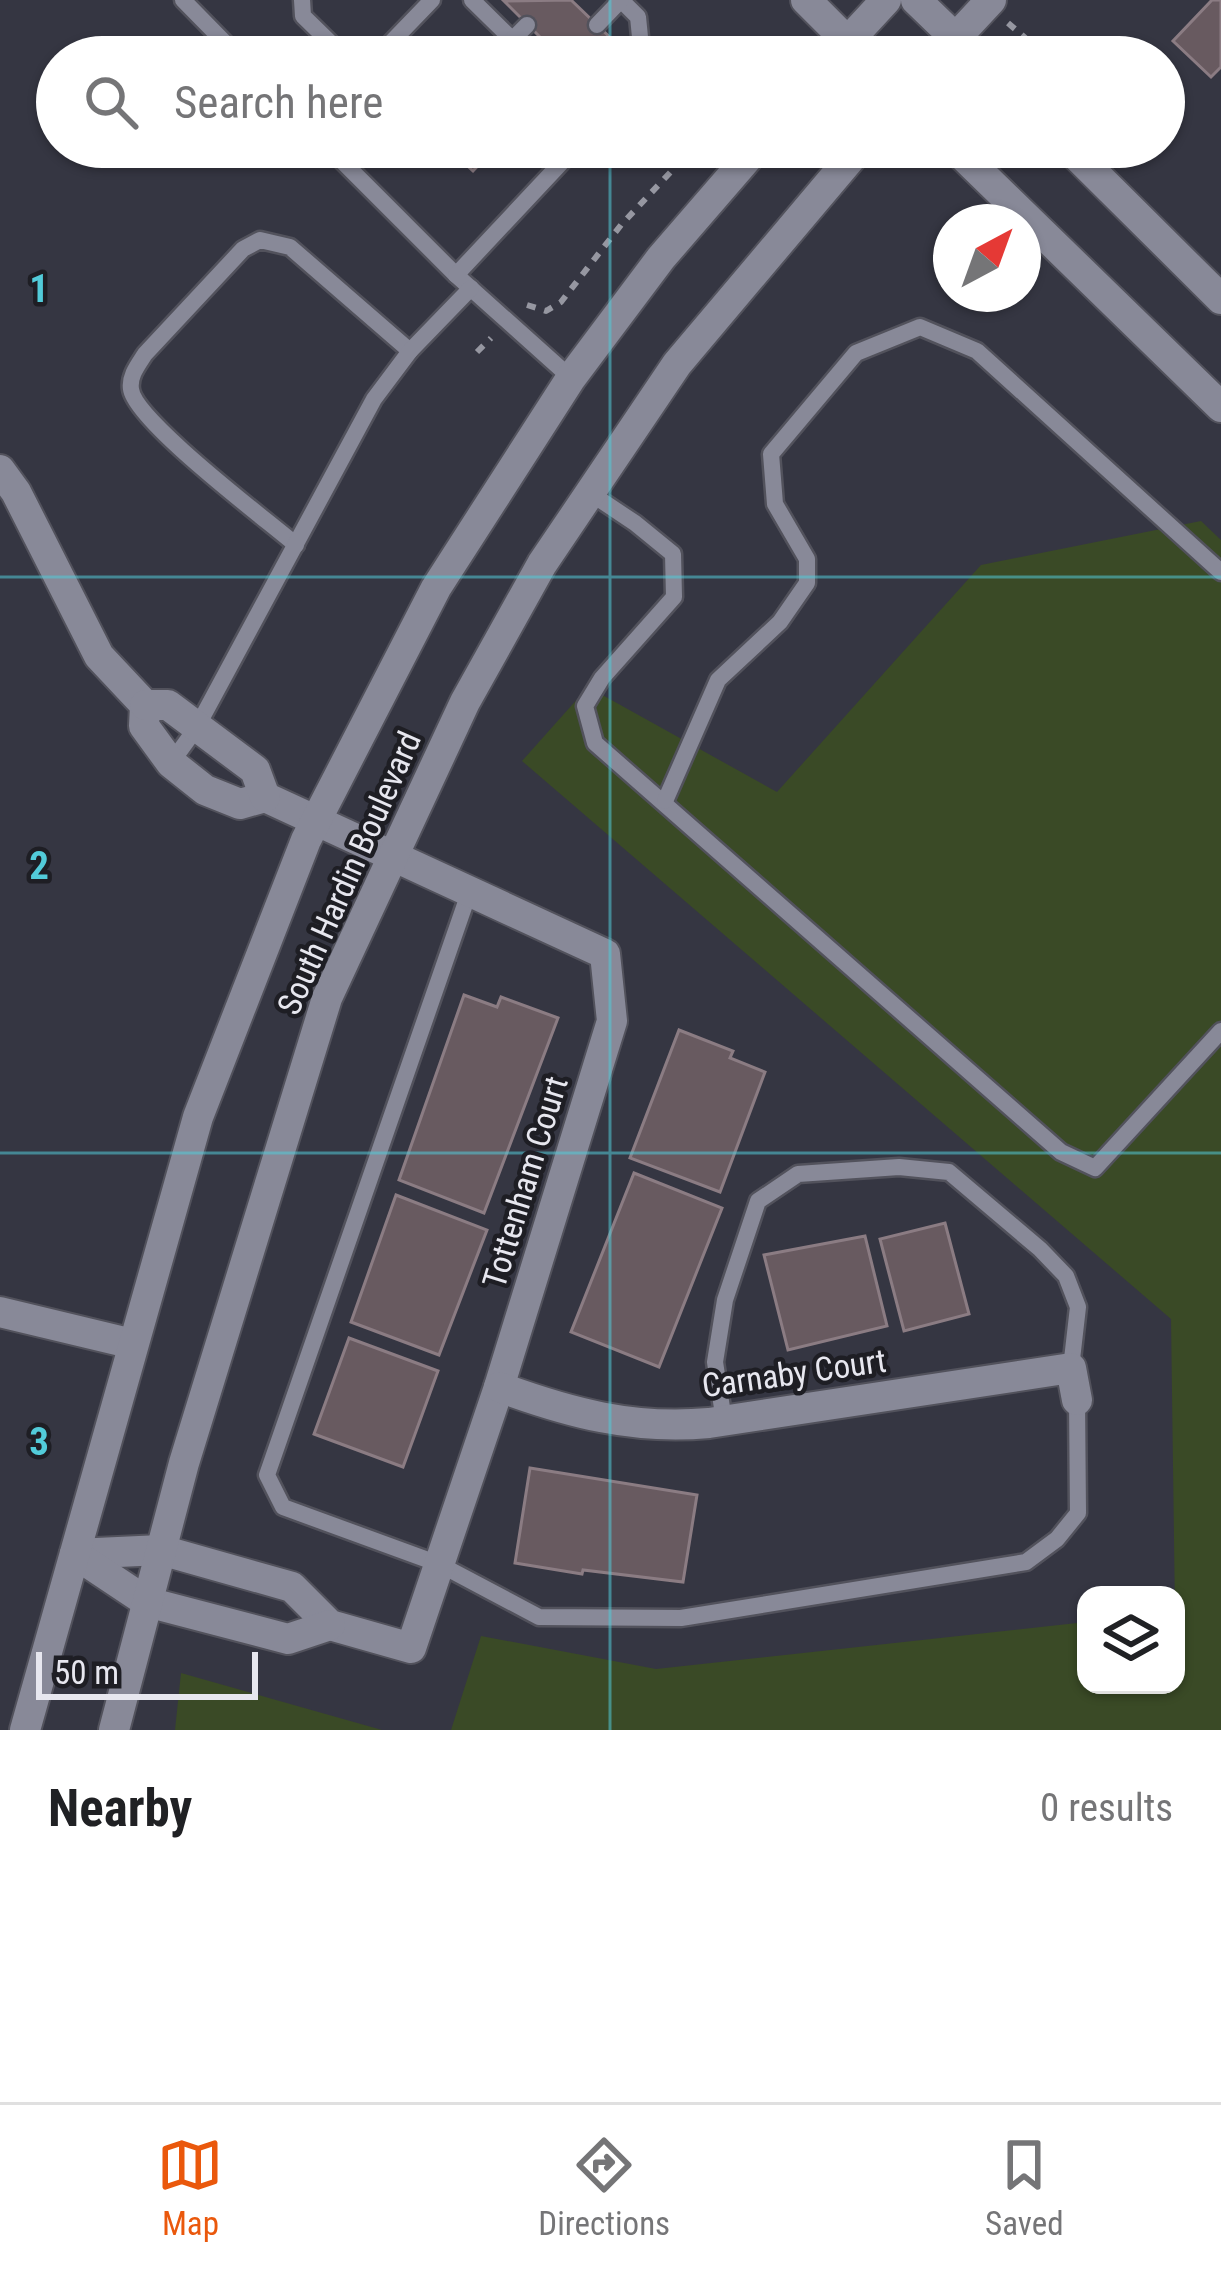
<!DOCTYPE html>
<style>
:root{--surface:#fff;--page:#f6f6f6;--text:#202124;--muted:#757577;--line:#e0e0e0;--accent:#ea580c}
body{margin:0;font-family:"Roboto Condensed",sans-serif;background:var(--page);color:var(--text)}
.controls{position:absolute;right:36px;bottom:36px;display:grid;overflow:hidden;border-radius:24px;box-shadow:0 3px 9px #0004}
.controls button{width:108px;height:108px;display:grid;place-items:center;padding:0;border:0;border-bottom:3px solid var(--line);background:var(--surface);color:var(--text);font:60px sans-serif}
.compass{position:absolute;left:933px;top:204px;width:108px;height:108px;border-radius:50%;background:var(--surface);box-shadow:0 3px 9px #0004;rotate:41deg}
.scale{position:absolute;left:36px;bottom:30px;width:222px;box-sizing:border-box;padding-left:12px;border:6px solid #e7e7ef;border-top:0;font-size:33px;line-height:42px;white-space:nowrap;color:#e7e7ef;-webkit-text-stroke:9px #1e1e24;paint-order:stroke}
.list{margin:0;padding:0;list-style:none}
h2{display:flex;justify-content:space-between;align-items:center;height:156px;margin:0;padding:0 48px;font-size:51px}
h2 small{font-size:39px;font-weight:400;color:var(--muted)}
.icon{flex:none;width:66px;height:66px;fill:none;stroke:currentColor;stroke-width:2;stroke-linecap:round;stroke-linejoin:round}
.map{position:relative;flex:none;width:1221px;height:1730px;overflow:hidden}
.search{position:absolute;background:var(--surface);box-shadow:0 3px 9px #0004;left:36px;right:36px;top:36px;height:132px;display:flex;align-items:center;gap:30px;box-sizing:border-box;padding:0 42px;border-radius:66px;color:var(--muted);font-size:45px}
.sheet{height:372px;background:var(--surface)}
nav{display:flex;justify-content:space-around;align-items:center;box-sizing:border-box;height:168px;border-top:3px solid var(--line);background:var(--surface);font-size:33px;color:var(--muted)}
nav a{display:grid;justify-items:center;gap:6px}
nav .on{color:var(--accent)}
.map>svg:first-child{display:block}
</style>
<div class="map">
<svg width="1221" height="1730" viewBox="0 0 1221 1730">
<rect width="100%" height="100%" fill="#353642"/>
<!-- green -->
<g fill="#3a4a26">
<path d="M1201 521 1221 540V1730H451L481 1636 656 1669 1086 1622V1685H1176L1171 1319 522 761 588 687 777 792 981 565Z"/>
<path d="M181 1673 382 1730H175Z"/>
</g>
<!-- building -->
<g fill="#685a60" stroke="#8b7c83" stroke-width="3">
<path d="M571 0 621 48 612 57H560L504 1Z"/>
<path d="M1212 0H1221V67L1211 77 1173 41Z"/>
<path d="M447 147H496L473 171Z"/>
<path d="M464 995 497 1007 501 997 558 1018 484 1213 399 1180Z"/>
<path d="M679 1030 733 1051 730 1058 765 1072 720 1192 630 1158Z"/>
<path d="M634 1173 722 1208 659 1367 571 1332Z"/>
<path d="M396 1195 487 1230 439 1355 351 1322Z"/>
<path d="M945 1223 969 1314 904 1331 880 1239Z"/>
<path d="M865 1236 887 1326 788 1350 764 1255Z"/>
<path d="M349 1338 438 1371 403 1467 314 1434Z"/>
<path d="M530 1468 697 1495 683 1582 583 1570 582 1574 515 1563Z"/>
</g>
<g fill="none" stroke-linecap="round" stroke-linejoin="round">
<!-- service casing -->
<g stroke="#52525c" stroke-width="21">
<g id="service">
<path d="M183 0 239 57"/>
<path d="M302 0 303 16 345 57"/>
<path d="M472 0 530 57"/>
<path d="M621 0 638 17 642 57"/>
<path d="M597 25 621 0"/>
<path d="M512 40 527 25"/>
<path d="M377 57 432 0"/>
<path d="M328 147 456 275"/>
<path d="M571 378 456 275 576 147"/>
<path d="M590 493 635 523 673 554 674 597 602 678 585 706 595 743 1061 1152 1095 1168 1221 1031"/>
<path d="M296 545C267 520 134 420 131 389 129 376 138 365 145 354L243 249 260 240 290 247 410 351"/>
<path d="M171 763 197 727 374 399 410 351 471 288"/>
<path d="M665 801 718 680 780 622 807 583V559L775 504 771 454 856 353 920 327 977 351 1221 572"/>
<path d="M470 890 267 1475 283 1507 439 1564 539 1617 681 1618 1026 1562 1057 1539 1078 1513 1077 1400"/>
<path d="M724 1421 715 1362 725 1300 758 1201 798 1174 899 1167 949 1172 1040 1249 1066 1276 1078 1307 1071 1368"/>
</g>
</g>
<!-- minor casing -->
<g stroke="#52525c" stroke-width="34">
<g id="minor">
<path d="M0 470 16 492 99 656 145 705 144 726 171 763 205 790 240 804 265 797 605 954 612 1021 499 1387 411 1648 330 1625 292 1587 161 1550 75 1554"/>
<path d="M145 705H168L255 770 265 797"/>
<path d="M0 1312 133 1344"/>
<path d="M499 1387C570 1413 633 1430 709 1423L1071 1368 1077 1400"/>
<path d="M75 1554 147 1602 288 1639 330 1625"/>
</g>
</g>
<!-- secondary casing -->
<g stroke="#52525c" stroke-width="34">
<g id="secondary">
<path d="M806 0 863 57"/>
<path d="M916 0 975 57"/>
<path d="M837 53 886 0"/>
<path d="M938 57 991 0"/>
<path d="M954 147 1221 407"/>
<path d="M1068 147 1221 299"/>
<path d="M25 1730 198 1117 306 840 436 588 571 378 661 258 757 147"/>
<path d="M114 1730 184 1463 327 998 465 702 542 564 677 364 860 147"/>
</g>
</g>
<!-- path -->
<g stroke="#9697a1" stroke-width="6" stroke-dasharray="9 9" stroke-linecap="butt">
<path d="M1008 23 1030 42"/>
<path d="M772 57 778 49"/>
<path d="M527 305 546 311 561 302 621 225 694 147"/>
<path d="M477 352 491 338"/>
</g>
<!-- service -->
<use href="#service" stroke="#888998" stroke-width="16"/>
<!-- minor -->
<use href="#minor" stroke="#888998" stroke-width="30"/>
<!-- secondary -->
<use href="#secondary" stroke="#888998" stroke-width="30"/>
</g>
<!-- grid -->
<path fill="none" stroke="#52cbd9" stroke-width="3" stroke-opacity="0.55" d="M610 0V57M610 147V1730M0 577H1221M0 1153H1221"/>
<g text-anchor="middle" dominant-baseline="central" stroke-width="9" stroke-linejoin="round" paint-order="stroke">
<!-- street labels -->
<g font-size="33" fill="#e7e7ef" stroke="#1e1e24">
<text transform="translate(349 873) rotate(-66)">South Hardin Boulevard</text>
<text transform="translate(525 1182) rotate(-73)">Tottenham Court</text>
<text transform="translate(794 1373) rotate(-8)">Carnaby Court</text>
</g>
</g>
<g font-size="39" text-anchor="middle" font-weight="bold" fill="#52cbd9" stroke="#1e1e24" stroke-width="9" stroke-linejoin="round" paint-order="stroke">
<text x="39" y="302">1</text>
<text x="39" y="879">2</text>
<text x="39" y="1455">3</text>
</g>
</svg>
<div class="controls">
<button><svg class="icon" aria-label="layers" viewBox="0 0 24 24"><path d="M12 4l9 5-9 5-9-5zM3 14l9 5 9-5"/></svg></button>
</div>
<svg class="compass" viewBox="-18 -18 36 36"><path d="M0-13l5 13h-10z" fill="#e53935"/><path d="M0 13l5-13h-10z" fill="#757577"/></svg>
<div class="scale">50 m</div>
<div class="search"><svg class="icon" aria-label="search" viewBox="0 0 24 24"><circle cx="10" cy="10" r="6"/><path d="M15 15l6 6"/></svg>Search here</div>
</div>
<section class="sheet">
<h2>Nearby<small>0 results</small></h2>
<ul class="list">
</ul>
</section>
<nav>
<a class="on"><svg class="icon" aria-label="map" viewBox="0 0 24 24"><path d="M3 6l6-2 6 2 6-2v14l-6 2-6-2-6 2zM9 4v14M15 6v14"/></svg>Map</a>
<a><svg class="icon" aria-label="directions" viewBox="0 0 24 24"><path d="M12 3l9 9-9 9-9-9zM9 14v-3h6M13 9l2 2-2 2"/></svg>Directions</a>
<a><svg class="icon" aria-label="saved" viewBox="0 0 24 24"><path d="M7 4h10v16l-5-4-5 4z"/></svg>Saved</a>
</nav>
